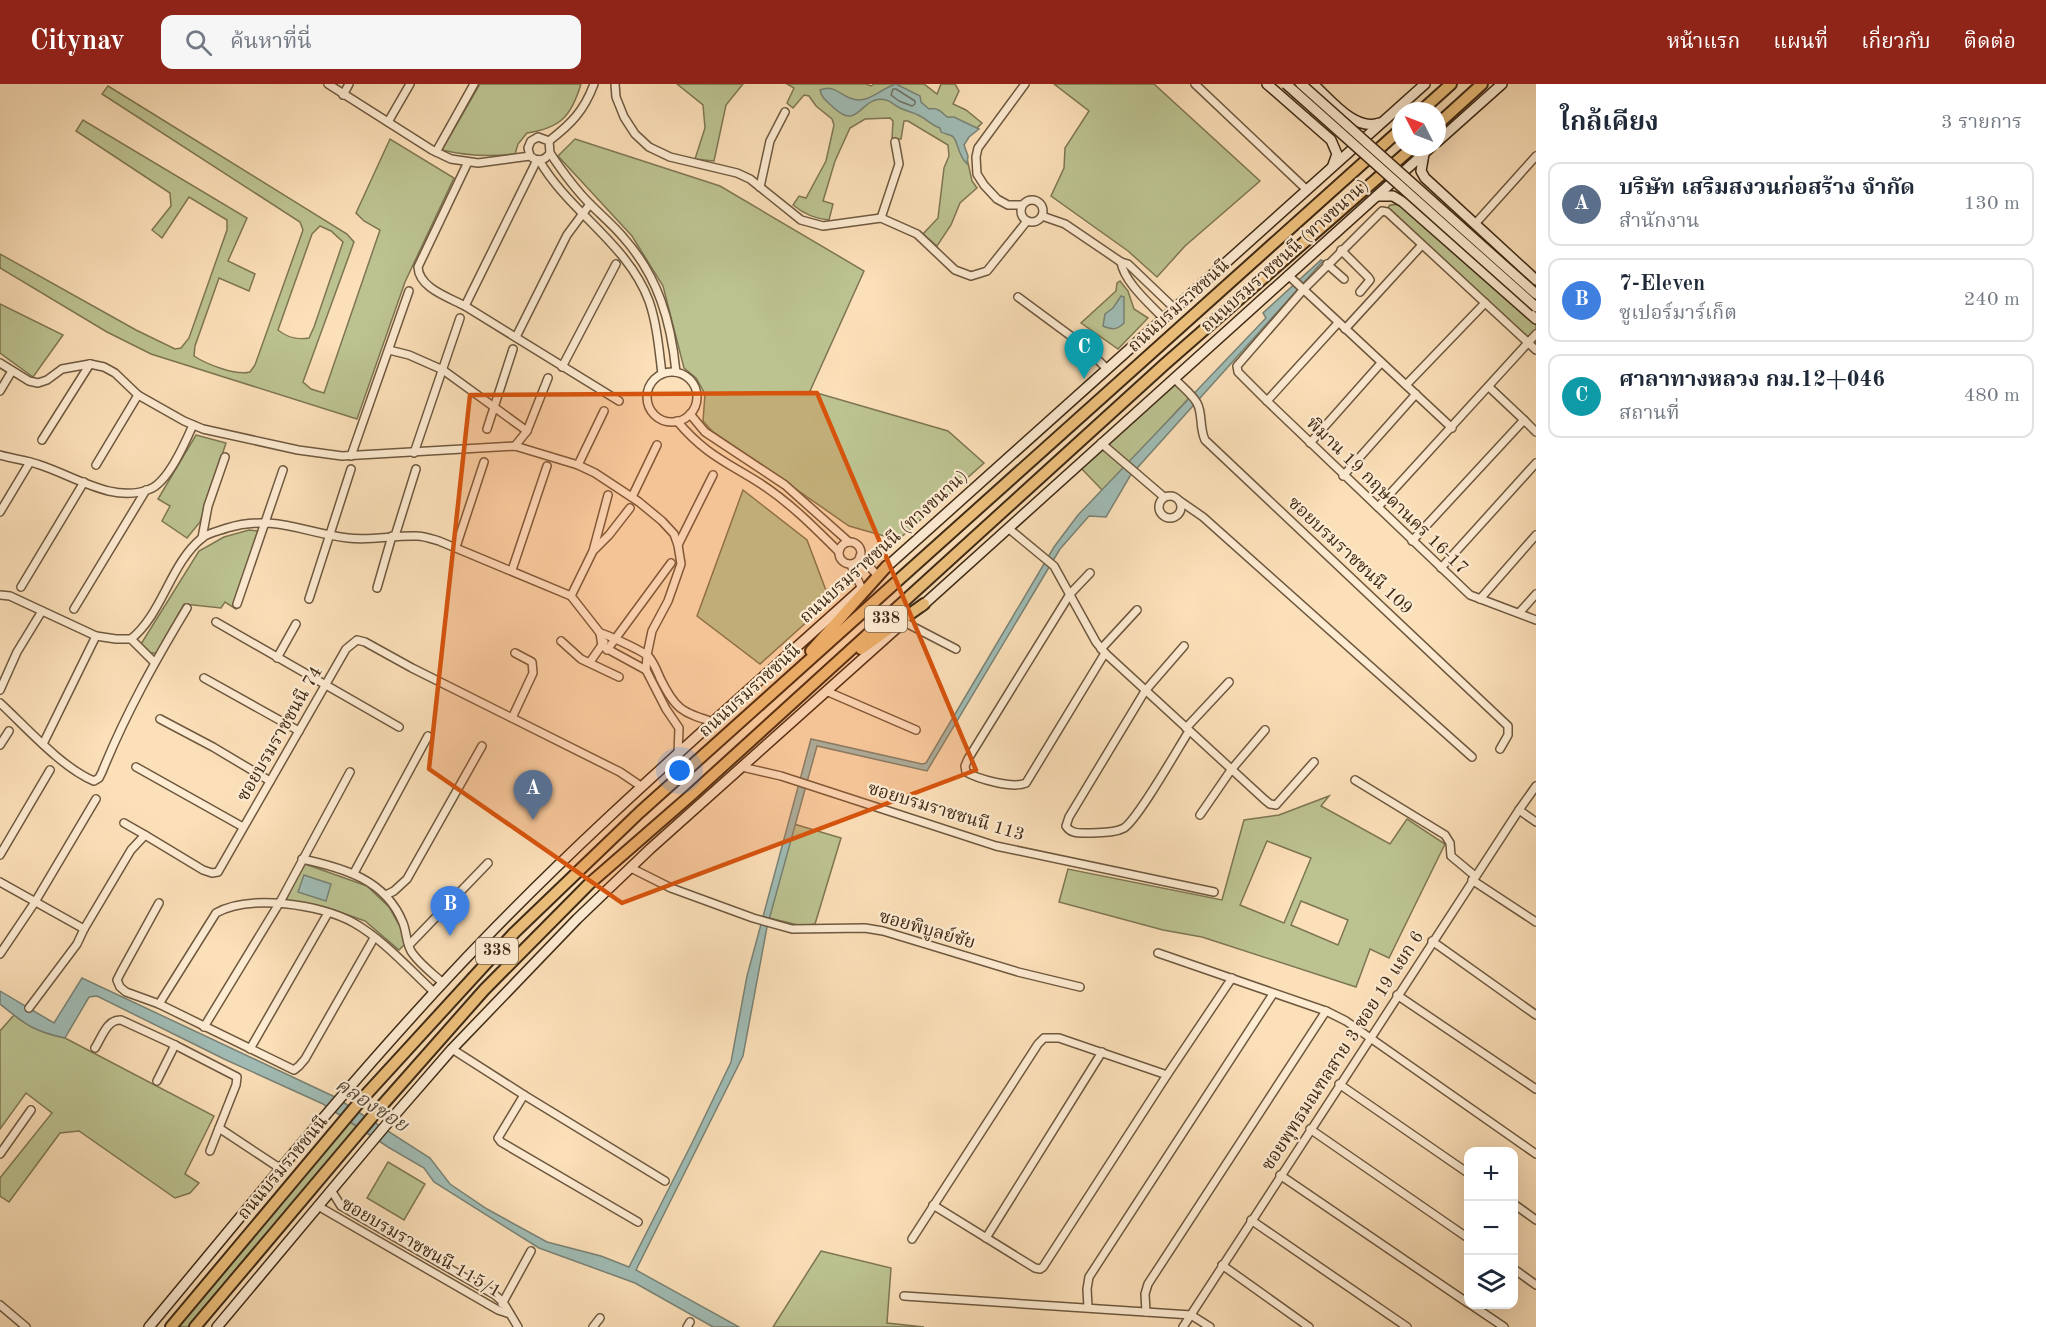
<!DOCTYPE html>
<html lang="th">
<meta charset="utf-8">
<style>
:root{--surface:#fff;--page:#f6f6f7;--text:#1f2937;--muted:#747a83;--line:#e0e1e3;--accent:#8f2418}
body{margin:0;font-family:"Old Standard TT","Noto Serif Thai",serif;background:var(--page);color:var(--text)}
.controls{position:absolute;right:18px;bottom:18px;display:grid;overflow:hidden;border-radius:12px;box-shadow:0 6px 24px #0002}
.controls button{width:54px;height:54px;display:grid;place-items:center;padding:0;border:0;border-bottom:2px solid var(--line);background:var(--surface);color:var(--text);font:30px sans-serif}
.compass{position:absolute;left:1392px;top:18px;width:54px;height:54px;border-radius:50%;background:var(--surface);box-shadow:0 6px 24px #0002;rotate:312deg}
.you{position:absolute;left:680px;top:687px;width:21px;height:21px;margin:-15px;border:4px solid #fff;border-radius:50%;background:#1a73e8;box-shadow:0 0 0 9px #1a73e833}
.badge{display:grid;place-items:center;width:39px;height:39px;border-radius:50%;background:var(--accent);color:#fff;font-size:20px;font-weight:700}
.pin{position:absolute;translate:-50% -50px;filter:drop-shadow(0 2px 3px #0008)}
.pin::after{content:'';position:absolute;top:32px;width:21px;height:18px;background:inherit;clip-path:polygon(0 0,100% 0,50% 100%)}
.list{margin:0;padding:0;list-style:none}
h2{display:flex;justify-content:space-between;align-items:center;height:78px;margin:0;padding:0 24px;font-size:26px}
h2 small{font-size:20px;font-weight:400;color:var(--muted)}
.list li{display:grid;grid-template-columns:39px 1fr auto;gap:18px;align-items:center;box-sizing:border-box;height:84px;margin:0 12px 12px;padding:0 12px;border:2px solid var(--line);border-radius:12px}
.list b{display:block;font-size:22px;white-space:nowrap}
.list p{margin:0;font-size:20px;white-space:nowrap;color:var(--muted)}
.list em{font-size:20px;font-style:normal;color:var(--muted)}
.icon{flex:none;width:33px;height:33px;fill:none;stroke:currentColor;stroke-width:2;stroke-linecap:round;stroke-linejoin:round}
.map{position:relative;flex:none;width:1536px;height:1243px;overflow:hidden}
header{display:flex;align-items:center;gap:36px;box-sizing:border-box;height:84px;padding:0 30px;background:var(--accent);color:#fff}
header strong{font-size:28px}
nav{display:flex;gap:33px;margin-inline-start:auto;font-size:21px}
.search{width:420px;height:54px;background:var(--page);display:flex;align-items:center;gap:15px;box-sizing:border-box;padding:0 21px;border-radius:12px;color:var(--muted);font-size:22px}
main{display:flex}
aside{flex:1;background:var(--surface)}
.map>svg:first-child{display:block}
</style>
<header>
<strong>Citynav</strong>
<div class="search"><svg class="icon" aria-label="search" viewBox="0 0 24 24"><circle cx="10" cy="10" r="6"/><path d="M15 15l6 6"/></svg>ค้นหาที่นี่</div>
<nav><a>หน้าแรก</a><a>แผนที่</a><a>เกี่ยวกับ</a><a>ติดต่อ</a></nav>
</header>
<main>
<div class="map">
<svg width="1536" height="1243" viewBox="0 0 1536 1243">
<rect width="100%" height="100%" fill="#fce0b9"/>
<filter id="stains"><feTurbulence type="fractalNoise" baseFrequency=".00333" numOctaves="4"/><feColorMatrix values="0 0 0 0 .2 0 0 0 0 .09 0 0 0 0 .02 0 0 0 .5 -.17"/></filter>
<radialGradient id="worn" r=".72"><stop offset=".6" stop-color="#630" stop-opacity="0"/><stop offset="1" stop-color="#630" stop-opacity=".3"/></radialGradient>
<!-- green -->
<g fill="#bcc391" stroke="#7e7653" stroke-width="1.5" fill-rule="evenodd">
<path d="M480 0H581C571 33 560 44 527 49L518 60 515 70C489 73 467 72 442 66Z"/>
<path d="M677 0H743L726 21 714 77 695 75 705 44 703 21Z"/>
<path d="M787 0H866L871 2 874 0H924L937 10 941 0H955L959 7 953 20 966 26 982 39 966 55 964 61 972 97 977 104 960 119 951 141 937 162 923 150 938 134 944 84 949 72 948 61 908 37H904L901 55H892L893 37 890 34 865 35 850 44 835 77 823 117 833 120 829 136C815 135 804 130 793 121L799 112 806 114 826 77 834 41 832 35 816 22 809 12 804 11 793 24 787 19 794 4Z"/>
<path d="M1054 0H1154L1260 97 1185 162 1157 193 1128 167 1051 112 1064 84 1065 64 1089 27Z"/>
<path d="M108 2 347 150 354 158 303 298 311 305 324 309 380 146 364 137 356 129 390 55 454 94 405 198 357 335 151 270 107 248 0 184V170L136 246 175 265 181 264 189 254 227 146V136L189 113 162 154 152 146 171 122 170 109 76 47 83 36 247 134 228 177 255 190 249 207 219 194 195 262 194 272C206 280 236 292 250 288L255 281 303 146 300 138 102 10ZM320 142 331 147 343 158 314 243 309 254C297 256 288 254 278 246L312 150Z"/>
<path d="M575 55 720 102 864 187 810 307 948 347 984 379 898 456 849 442 712 347 703 337 705 310 696 294 684 284 663 202 632 152 558 72Z"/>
<path d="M1402 120 1536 240V262L1387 125 1390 121Z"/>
<path d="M1120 197 1128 207 1134 225 1148 234 1118 265 1081 239 1116 207 1117 199Z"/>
<path d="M0 220 63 251 33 293 0 269Z"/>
<path d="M1174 300 1189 314 1103 407 1081 384Z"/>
<path d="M196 351 226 359 200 438 187 454 162 437 170 422 158 415Z"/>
<path d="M743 406 807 456 830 517 760 580 697 532Z"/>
<path d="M249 446 258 447 236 525 225 518 221 524 184 520 156 569H150L141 560 199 467 224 453Z"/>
<path d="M1329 712 1321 722 1390 760 1407 735 1445 760 1389 874 1370 865 1356 903 1202 853 1163 846 1059 818 1068 785 1222 816 1244 736 1279 731ZM1267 757 1311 774 1284 839 1240 821ZM1301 817 1348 836 1338 861 1291 841Z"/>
<path d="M794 740 841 754 815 840 802 842 769 834Z"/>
<path d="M305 780 367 802 389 823 408 857 399 866 365 837 328 824 286 817 297 789Z"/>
<path d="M14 931C30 944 45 950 65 954L214 1032 185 1090 199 1099 190 1109 175 1114 79 1047 60 1049 9 1118 0 1112V1094L52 1029 26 1009 0 1045V947Z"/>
<path d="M348 1037 358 1043 190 1243H178Z"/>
<path d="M388 1078 425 1100 404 1136 367 1114Z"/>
<path d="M821 1167 891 1184 887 1239 924 1243H773Z"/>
</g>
<!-- water -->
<g fill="#a0bcb5" stroke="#798275" stroke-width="1.5">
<path d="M896 0 920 12 921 18 929 25C937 23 942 28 947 33H954L979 45 969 53 964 61 968 72 967 80C957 71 958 55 952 52 948 50 944 50 941 48L940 44C931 41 928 36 920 32 913 28 905 27 898 23 894 21 891 17 886 16 860 10 860 48 834 24 827 17 822 15 820 6 835 0 840 12 853 15 869 20 881 4 896 0Z"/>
<path d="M1321 176 1323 177 1298 205 1130 392 1106 433 1089 432 1060 465 927 687 817 662 767 843 743 972 636 1186 739 1243H713L635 1199 539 1164 434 1098 424 1084 388 1063 323 1020 224 975 97 912 89 913 65 954C33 947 26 941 0 920V907L54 939 82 894 335 1013 430 1074 450 1100 487 1125 547 1158 601 1172 629 1183 693 1057 731 978 747 892 811 655 922 680 926 679 1054 463 1078 431 1266 234 1263 229Z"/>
<path d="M1121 212 1124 213V239C1117 246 1112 246 1103 242L1105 230 1113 224Z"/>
<path d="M304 791 331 800 326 817 298 808Z"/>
</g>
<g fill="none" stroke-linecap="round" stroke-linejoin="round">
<!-- shore -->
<path stroke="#707365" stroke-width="1.5" d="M893 5H896L915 17V20L912 22 899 17 891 11Z"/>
<!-- minor casing -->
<g stroke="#6e583e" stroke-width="10">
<g id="minor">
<path d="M328 0 432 66 451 75 478 79 530 72C537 78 545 77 550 69L549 57 538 53 531 57 528 64 530 72"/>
<path d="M615 0 616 13 624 33 635 50 649 63 670 73 737 89 750 95 801 136 823 142 881 134 917 150 955 186 971 192 987 187 1027 137"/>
<path d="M1195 0 1307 106"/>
<path d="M343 11 349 0"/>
<path d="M388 38 410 0"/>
<path d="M549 57C571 40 584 27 594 0"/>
<path d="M436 68 474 0"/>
<path d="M550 69C562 87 575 105 590 120 601 131 613 141 623 153 658 192 671 237 676 288"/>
<path d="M539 76C569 128 628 160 649 217 657 240 659 266 662 290"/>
<path d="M468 78 418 183C419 204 448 213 465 222L537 76"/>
<path d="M760 103 770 57 785 28"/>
<circle cx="1032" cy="127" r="11"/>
<path d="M1022 121H1008L997 115 984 101 977 90 976 73 978 64 1025 0"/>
<path d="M1042 132 1065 140 1121 178 1128 180 1174 224"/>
<path d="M881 134 899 80 895 58"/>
<path d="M1475 140 1536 72"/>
<path d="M1341 166 1368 193 1370 196 1360 208"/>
<path d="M1121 178C1124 198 1150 220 1163 234"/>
<path d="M1327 180 1344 195"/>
<path d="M1288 191 1452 344"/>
<path d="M1018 213 1083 261 1107 285"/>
<path d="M465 222 619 317"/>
<path d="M1345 245 1421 162"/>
<path d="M516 253 567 151 590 120"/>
<path d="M389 266 409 271 443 286 527 347"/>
<path d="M1536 266 1387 128 1382 127 1303 206 1237 282 1238 288 1267 317 1470 511 1536 536"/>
<path d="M0 279 29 297 38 299 47 296 62 285 90 280 104 283 115 289 138 311 184 337 203 345 298 366 342 372 515 362 578 381 595 389 639 418 662 437 674 450 678 461 681 480 668 517 652 547 647 571 646 586 666 625 679 644 678 670"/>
<path d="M562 283 616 180"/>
<circle cx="672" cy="313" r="25"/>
<path d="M1174 294C1181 302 1192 310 1197 319 1203 330 1199 343 1205 356L1508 642V651L1500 665"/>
<path d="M1406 301 1485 219"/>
<path d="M1489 303 1524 336"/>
<path d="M0 307 12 287"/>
<path d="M1267 317 1338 239"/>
<path d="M690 330 705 348 785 401 849 458"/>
<path d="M677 337C704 369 724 377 758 398 788 417 813 442 838 467"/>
<path d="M487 345 513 265"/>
<path d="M42 356 90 280"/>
<path d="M1101 359 1164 413"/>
<path d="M1310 359 1381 279"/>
<path d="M515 362 527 347 548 294"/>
<path d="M414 369 460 234"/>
<path d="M0 371C13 375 27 376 40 381 74 392 114 420 150 405 168 398 185 359 193 341"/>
<path d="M351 372 409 207"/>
<path d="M96 381 138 311"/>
<path d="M578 381 604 327"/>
<path d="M1343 392 1416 310"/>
<circle cx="1170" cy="423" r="11"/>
<path d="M632 413 657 361"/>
<path d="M1180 417 1203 433 1472 673"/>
<path d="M1378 423 1536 250"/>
<path d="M0 428 30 378"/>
<path d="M1008 444 1054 482 1096 558 1105 569 1265 716 1270 720 1276 721 1314 678"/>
<path d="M395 452 416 385"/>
<path d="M202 454 208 422 225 373"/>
<path d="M1412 457 1524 336 1536 348"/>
<circle cx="850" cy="469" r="11"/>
<path d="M678 461 713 391"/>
<path d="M456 463 484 378"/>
<path d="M595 465 609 451 630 424"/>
<path d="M860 472 877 491"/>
<path d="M851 481 862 505"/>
<path d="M1441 484 1536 379"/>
<path d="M512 486 547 382"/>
<path d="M1090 489 1070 510 968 675 965 682 966 688C978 695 1013 705 1026 699L1105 569"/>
<path d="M21 503 84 398"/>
<path d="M377 504 392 452"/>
<path d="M0 511 10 512 96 552 116 555H131C163 529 170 480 202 454 208 449 219 447 227 444 274 430 304 449 348 454 371 457 394 451 417 452 424 452 432 455 439 457L571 512 600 549 602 562 646 586"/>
<path d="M571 512 593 467 608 411"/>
<path d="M309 515 351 385"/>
<path d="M1480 515 1536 451"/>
<path d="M237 520 283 386"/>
<path d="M74 525 146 406"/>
<path d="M1519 529 1536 510"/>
<path d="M216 538 399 643"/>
<path d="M904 538 956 565"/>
<path d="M600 549C608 551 643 567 649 573 654 579 657 587 660 594 675 625 682 629 714 638"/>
<path d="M131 555 154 578"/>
<path d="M561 557 581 575 619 593"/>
<path d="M1184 562 1145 607 1069 733 1066 742C1071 750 1079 749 1087 749 1099 748 1113 750 1124 744 1138 735 1177 666 1189 647"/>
<path d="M1101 565 1137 526"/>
<path d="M607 566 671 479"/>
<path d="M277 574 296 540"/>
<path d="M590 578 604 558"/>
<path d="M204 594 299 647"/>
<path d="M0 606 17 568 42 527"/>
<path d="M826 607 916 646"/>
<path d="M0 619C26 643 62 684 94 697L99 694 102 688C126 629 154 579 187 524"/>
<path d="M512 634 533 589 532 578 515 569"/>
<path d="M160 635 213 663 270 697"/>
<path d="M1186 644 1229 598"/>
<path d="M43 660 96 552"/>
<path d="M0 661 9 647"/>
<path d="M136 683 243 743"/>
<path d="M742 683 781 692 996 762 1214 808"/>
<path d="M1355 696 1445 751 1450 759 1451 772 1475 792"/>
<path d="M1519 726 1536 702"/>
<path d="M1200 731 1231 686 1265 646"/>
<path d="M124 739 145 751"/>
<path d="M0 771 50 686"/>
<path d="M302 775C344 784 386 796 403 839 407 849 406 862 413 870 421 881 433 890 443 899"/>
<path d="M631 784 671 804 753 834 792 845 865 844 883 847 1018 888 1080 903"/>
<path d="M354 789 428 652"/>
<path d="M1472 796 1536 838"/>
<path d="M0 798 84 845 131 766 145 751 203 786 212 789 218 788 346 565 357 556 365 558 412 584 620 688 642 703"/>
<path d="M386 811 394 807 407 795 482 662"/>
<path d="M159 819 121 888 117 896 120 903 126 908 159 920 294 986 299 982 305 975 374 854"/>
<path d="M1432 857 1536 931"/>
<path d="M409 861 488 779"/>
<path d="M1158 869 1326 927 1346 937 1536 1070"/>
<path d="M0 870 35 818 96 715"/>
<path d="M1397 911 1536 1005"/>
<path d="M159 920 216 829C249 810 321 820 354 839 384 856 409 885 434 908"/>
<path d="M29 924 77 860 84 845"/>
<path d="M204 943 280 818 350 688"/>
<path d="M95 964C102 953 107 935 121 936L175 961 237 993 236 1001 219 1044 281 1085"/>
<path d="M250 965 328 829"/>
<path d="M452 965 524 1011 498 1054 501 1058 638 1138"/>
<path d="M157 997 175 961"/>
<path d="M1339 1000 1468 1089"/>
<path d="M524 1011 665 1097"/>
<path d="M1310 1045 1468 1154"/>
<path d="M210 1067 219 1044"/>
<path d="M0 1070 31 1026"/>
<path d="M1280 1091 1468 1219"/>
<path d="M331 1106 341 1122 495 1211 503 1218 518 1243"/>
<path d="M1514 1120 1536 1136"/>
<path d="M933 1121 1035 1184 1040 1185 1043 1183 1167 991 1232 894"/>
<path d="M318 1122 498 1226 510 1230"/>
<path d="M1251 1136 1407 1243"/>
<path d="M986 1154 1102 968"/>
<path d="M912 1155 1038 960 1044 954H1059L1167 991"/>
<path d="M1222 1181 1309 1243"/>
<path d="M1514 1185 1536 1201"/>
<path d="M904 1212 1191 1231 1210 1243"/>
<path d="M502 1220 531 1167"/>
<path d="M1470 1220 1504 1243"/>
<path d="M0 1221 26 1243"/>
<path d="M1088 1223 1087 1205 1089 1193 1273 910"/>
<path d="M1146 1228 1145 1210 1148 1200 1326 927"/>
<path d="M593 1243 600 1234"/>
<path d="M687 1243 690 1238"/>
<path d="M1183 1243 1519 726 1536 738"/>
</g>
</g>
<!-- secondary casing -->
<g stroke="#3f2a15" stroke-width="12">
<g id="secondary">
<path d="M1267 0 1331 56 1337 70 1333 81"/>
<path d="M1313 0C1330 15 1355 48 1379 39"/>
<path d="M1437 58 1502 0"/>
<path d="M1424 70 1421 87 1425 94 1536 196"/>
<path d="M1377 112H1393L1403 118 1536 235"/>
<path d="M882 487 1425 0"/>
<path d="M921 523 1431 63"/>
<path d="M149 1243C249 1123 347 1001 454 887 581 751 723 630 860 506"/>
<path d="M217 1243 386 1041 452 965 577 835 650 765 897 544"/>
</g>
</g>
<!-- trunk casing -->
<g stroke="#3f2a15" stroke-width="14">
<g id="trunk">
<path d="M1421 27 1451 0"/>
<path d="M1437 41 1482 0"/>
<path d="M861 565 924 520"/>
<path d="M811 567 887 482"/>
<path d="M171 1243 362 1015 514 849 640 728 1401 45"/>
<path d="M195 1243 378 1026 484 906 589 800 690 712 1165 280 1413 63"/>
</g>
</g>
<!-- minor -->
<use href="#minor" stroke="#fdebd2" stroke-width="7"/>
<!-- secondary -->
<use href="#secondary" stroke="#fdebd2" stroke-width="9"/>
<!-- trunk -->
<use href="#trunk" stroke="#eec07c" stroke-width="10"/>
<!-- secondary-bridge casing -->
<g stroke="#3f2a15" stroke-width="12" stroke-linecap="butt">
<g id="secondary-bridge">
<path d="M1286 0 1536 223"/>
<path d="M1301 0 1536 210"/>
</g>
</g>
<!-- secondary-bridge -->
<use href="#secondary-bridge" stroke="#fdebd2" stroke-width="9"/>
</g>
<!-- marked area -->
<path fill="#d7540d" fill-opacity="0.2" stroke="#d7540d" stroke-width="4.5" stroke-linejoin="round" d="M817 309 976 686 622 819 429 685 470 311Z"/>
<g text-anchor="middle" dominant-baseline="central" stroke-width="4.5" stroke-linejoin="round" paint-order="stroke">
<!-- shield labels -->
<g fill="#fdebd2" stroke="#78644e" stroke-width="1.5">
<rect x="865" y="522" width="42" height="26" rx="4.5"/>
<rect x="476" y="854" width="42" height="26" rx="4.5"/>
</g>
<g font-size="16" font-weight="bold" fill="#3f2a15">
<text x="886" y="535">338</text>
<text x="497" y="867">338</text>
</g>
<!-- street labels -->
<g font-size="18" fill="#3f2a15" stroke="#fdebd2">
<text transform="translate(1285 172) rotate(-42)">ถนนบรมราชชนนี (ทางขนาน)</text>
<text transform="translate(1179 222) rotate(-42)">ถนนบรมราชชนนี</text>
<text transform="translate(1387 412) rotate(44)">พิมาน 19 กฤษดานคร 16-17</text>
<text transform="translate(884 463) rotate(-42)">ถนนบรมราชชนนี (ทางขนาน)</text>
<text transform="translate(1350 472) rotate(43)">ซอยบรมราชชนนี 109</text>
<text transform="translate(750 607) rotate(-42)">ถนนบรมราชชนนี</text>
<text transform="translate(280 650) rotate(-60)">ซอยบรมราชชนนี 74</text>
<text transform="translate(946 728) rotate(17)">ซอยบรมราชชนนี 113</text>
<text transform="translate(927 846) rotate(16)">ซอยพิบูลย์ชัย</text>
<text transform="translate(1343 967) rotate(-57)">ซอยพุทธมณฑลสาย 3 ซอย 19 แยก 6</text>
<text transform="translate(283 1084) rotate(-50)">ถนนบรมราชชนนี</text>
<text transform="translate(421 1164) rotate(30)">ซอยบรมราชชนนี 115/1</text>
</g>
<!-- water labels -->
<g font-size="20" font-style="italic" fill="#574e3d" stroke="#fdebd2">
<text transform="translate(371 1022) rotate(33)">คลองซอย</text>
</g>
</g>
<rect width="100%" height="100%" filter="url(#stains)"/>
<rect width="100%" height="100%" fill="url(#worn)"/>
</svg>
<div class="controls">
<button>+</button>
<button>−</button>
<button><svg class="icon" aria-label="layers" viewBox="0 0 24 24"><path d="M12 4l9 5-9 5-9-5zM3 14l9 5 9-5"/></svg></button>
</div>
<svg class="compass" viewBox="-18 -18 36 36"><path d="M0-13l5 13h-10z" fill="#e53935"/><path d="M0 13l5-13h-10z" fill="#747a83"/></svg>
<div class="you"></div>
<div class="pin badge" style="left:533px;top:736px;background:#5c6f8a">A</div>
<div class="pin badge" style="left:450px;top:852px;background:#3f7fe0">B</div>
<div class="pin badge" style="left:1084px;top:295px;background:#0f9aa8">C</div>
</div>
<aside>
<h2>ใกล้เคียง<small>3 รายการ</small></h2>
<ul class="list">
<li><span class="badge" style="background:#5c6f8a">A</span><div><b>บริษัท เสริมสงวนก่อสร้าง จำกัด</b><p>สำนักงาน</p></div><em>130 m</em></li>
<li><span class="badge" style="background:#3f7fe0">B</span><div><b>7-Eleven</b><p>ซูเปอร์มาร์เก็ต</p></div><em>240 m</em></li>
<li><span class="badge" style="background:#0f9aa8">C</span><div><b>ศาลาทางหลวง กม.12+046</b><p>สถานที่</p></div><em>480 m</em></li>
</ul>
</aside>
</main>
